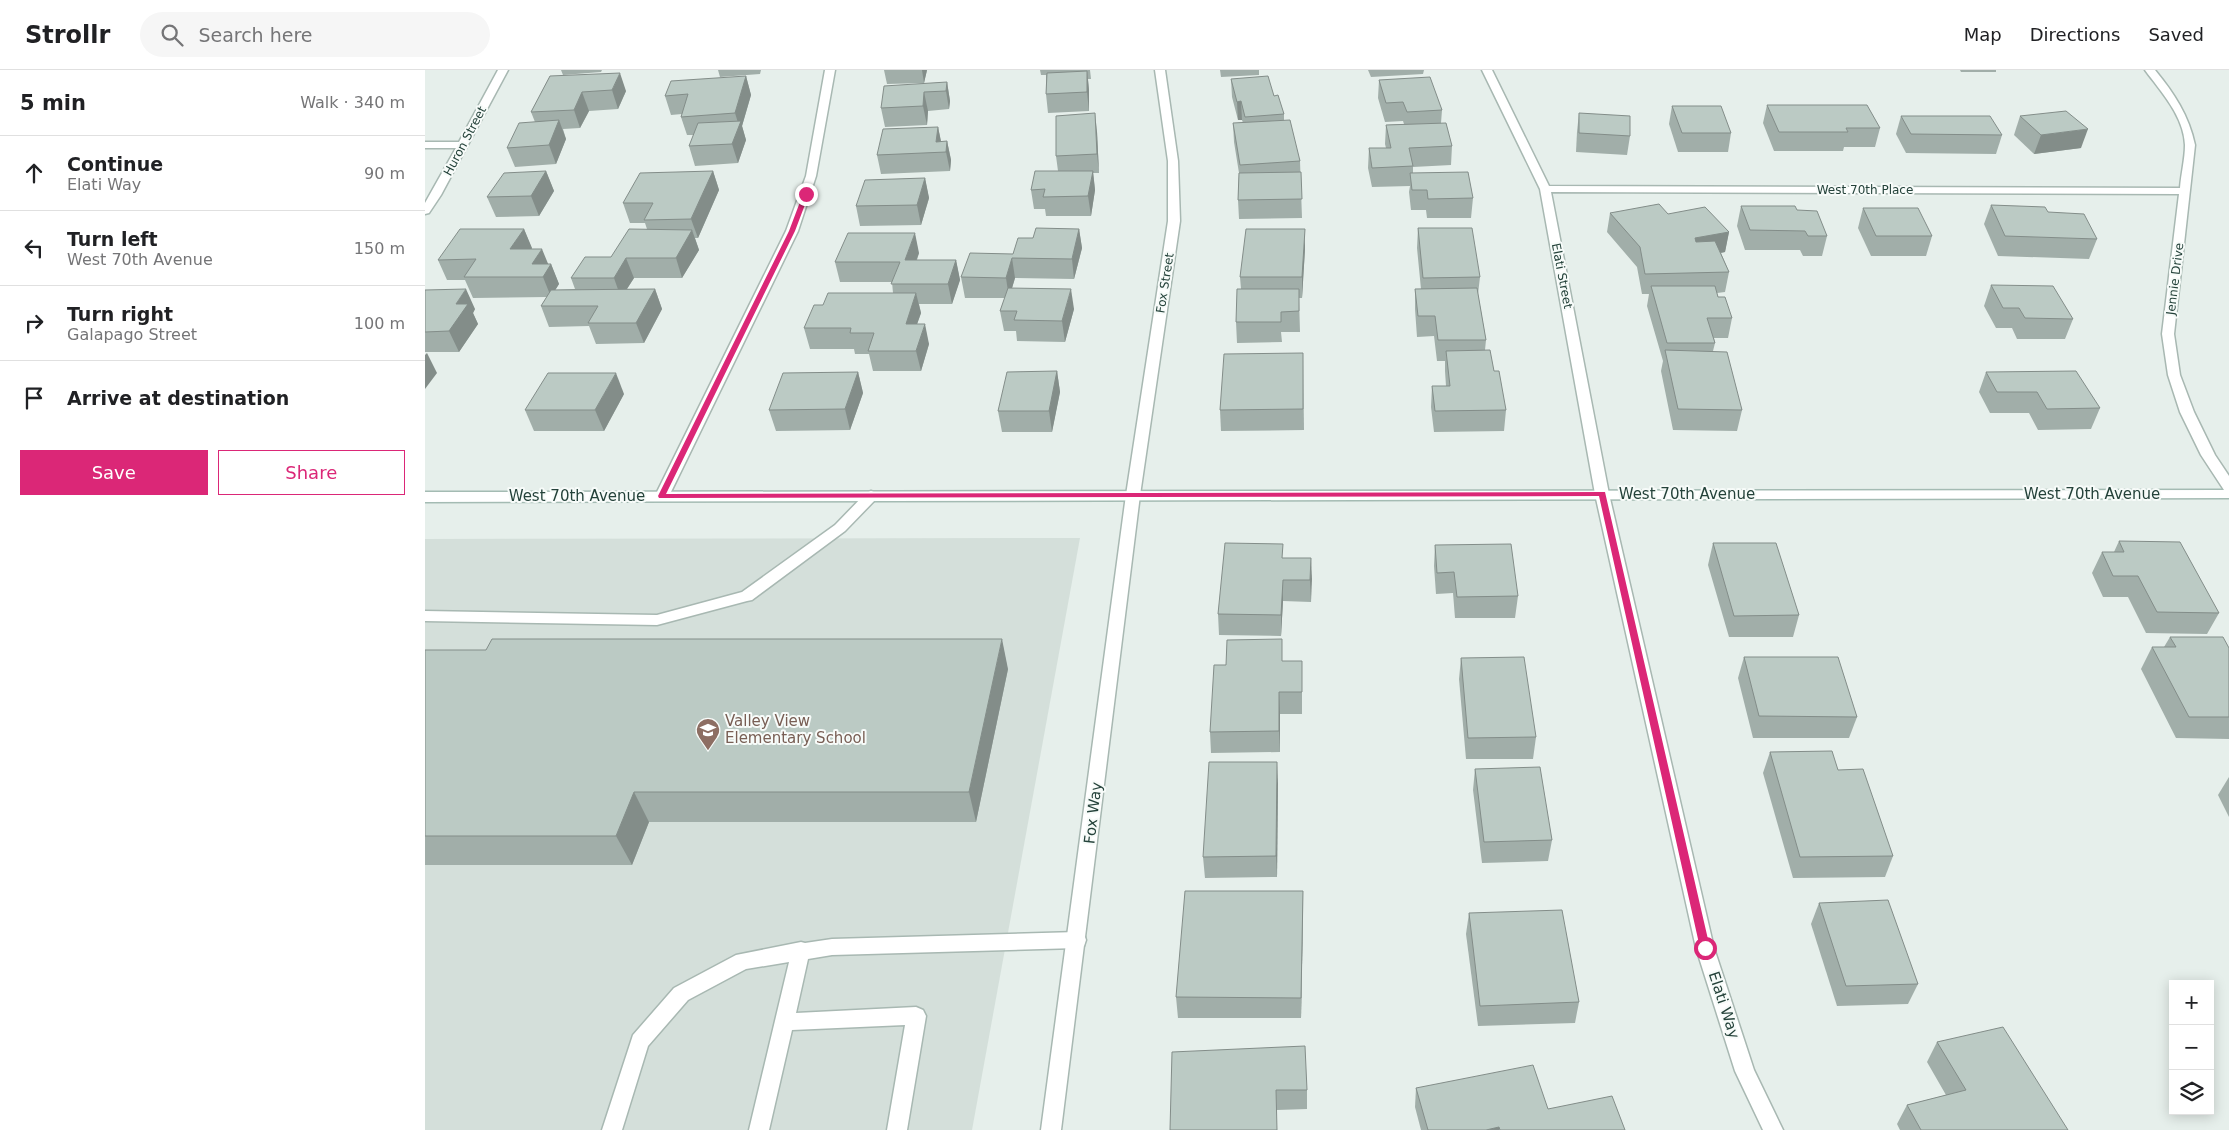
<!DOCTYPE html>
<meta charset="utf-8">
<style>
:root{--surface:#fff;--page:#f6f6f6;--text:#202124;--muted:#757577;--line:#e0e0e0;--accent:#db2777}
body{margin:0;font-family:"DejaVu Sans",sans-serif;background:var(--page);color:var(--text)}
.controls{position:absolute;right:15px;bottom:15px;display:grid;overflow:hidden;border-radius:0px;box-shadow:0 2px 12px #0003}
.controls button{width:45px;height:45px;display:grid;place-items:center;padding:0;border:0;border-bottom:1px solid var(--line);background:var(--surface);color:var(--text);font:25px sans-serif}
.stop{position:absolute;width:15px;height:15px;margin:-11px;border:4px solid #db2777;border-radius:50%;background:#fff}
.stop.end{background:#db2777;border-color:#fff;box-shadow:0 1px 5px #0008}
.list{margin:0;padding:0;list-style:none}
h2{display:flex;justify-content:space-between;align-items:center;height:65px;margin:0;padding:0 20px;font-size:21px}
h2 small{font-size:16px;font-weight:400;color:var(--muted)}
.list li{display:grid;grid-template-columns:32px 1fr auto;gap:15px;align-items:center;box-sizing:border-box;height:75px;padding:0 20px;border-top:1px solid var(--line)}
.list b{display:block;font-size:19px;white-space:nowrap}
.list p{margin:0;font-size:16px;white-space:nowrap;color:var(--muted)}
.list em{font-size:16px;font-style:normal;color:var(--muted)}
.actions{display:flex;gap:10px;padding:15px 20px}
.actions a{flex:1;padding:11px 0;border:1px solid var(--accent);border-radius:0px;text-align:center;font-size:18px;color:var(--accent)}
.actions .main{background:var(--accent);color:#fff}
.icon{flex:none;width:28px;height:28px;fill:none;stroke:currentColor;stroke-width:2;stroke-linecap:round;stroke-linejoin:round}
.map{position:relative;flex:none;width:1804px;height:1060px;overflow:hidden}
header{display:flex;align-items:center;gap:30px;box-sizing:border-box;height:70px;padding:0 25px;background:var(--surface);border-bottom:1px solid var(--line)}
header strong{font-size:24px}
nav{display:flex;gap:28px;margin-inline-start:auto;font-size:18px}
.search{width:350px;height:45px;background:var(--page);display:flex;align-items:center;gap:12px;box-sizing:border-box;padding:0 18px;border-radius:28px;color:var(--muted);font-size:19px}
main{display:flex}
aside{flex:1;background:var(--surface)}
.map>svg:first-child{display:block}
</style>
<header>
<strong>Strollr</strong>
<div class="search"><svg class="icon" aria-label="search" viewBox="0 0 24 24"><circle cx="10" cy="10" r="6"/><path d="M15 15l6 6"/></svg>Search here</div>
<nav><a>Map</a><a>Directions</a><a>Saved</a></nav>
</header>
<main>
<aside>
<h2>5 min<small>Walk · 340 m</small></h2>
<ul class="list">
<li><svg class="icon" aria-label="ahead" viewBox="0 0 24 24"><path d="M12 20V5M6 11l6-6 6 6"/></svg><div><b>Continue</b><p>Elati Way</p></div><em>90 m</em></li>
<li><svg class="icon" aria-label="left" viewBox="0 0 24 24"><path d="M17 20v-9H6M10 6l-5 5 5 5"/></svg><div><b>Turn left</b><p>West 70th Avenue</p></div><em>150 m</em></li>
<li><svg class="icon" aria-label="right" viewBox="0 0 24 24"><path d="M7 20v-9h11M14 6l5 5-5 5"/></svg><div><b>Turn right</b><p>Galapago Street</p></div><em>100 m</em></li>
<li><svg class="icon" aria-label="arrive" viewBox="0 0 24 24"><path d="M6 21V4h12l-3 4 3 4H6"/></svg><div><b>Arrive at destination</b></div></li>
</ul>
<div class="actions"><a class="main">Save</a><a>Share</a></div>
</aside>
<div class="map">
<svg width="1804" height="1060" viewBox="0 0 1804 1060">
<rect width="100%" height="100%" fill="#e6efeb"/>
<!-- built -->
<path fill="#d4dfda" d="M655 468 547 1060H0V469Z"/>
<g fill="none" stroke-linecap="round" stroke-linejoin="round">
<!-- service casing -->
<g stroke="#a8b8b2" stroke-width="3">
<g id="service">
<path d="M446 421 451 423 453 426 451 429 420 461 327 530 322 531 232 555 0 551V541L232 545 317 522 410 455 441 423Z"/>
<path d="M652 862 659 864 661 870 659 876 652 878 407 885 383 889 371 943 491 937 498 940 501 946 482 1060H462L480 955 367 960 344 1060H324L364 892 321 899 263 930 223 976 197 1060H177L208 965 249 918 311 885 376 872 380 873 407 869Z"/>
</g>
</g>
<!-- minor casing -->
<g stroke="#a8b8b2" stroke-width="3">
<g id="minor">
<path d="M73 0H83L16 125 4 143 0 144V133L31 78H0V72H34Z"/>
<path d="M400 0H410L391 106 373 161 244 426 242 429H232L230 426 361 161 381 106Z"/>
<path d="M730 0H740L753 91 755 151 715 425 636 1060H616L701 425 743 151V91Z"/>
<path d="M1057 0H1067L1124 116 1755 118C1756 104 1760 89 1760 75 1759 46 1736 22 1720 0H1730C1749 23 1764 46 1770 75L1749 264 1755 305 1769 342 1790 385 1804 406V421L1799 420 1776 385 1755 342 1743 305 1737 264 1754 124 1126 122 1184 424 1289 878 1329 1000 1358 1060H1338L1310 1001 1271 878 1170 424 1115 119Z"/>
</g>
</g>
<!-- secondary casing -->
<g stroke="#a4bbb3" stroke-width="3">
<path id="secondary" d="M1804 420V428L0 432V422Z"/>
</g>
<!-- service -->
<use href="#service" fill="#fff" fill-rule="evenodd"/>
<!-- minor -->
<use href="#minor" fill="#fff" fill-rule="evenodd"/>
<!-- secondary -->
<use href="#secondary" fill="#fff" fill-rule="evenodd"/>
</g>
<!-- wall -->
<g fill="#a1aea9">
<path d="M136 0H177L176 2 138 5Z"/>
<path d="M293 0H336L335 4 295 7Z"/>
<path d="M459 0H502L499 13 462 14Z"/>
<path d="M615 0H665L666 9H663L664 20V41L623 43 621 24V5H616Z"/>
<path d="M795 0H834V5L796 7Z"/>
<path d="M943 0H999L998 4 946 7Z"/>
<path d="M1535 0H1571V2H1536Z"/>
<path d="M125 6 201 21 193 39 164 41 155 58 138 59 141 69 131 94 90 97 82 78 110 52 106 42Z"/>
<path d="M321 6 326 25 317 56 321 70 313 93 270 96 264 76 269 65H262L256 47 257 44 246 45 240 26Z"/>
<path d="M806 9 849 26 859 44V50L875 91 877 148 814 149 813 130 814 103 809 72 808 53H818L817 50H813L807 27Z"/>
<path d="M954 10 1017 40 1016 53 1027 76 1026 95 988 97V103L1048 128 1046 148H1002L1001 140H986L984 122 985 116 947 117 943 98 944 78H961L960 74 961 55 979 54 978 51 960 52 953 28Z"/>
<path d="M522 12 525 31 524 39 503 41 502 55 460 57 456 38Z"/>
<path d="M1342 35 1455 58 1450 77H1419L1418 81H1349L1338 53Z"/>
<path d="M1247 36 1306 63 1303 82H1253L1244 54Z"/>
<path d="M1154 43 1205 66 1202 85 1151 82 1152 62Z"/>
<path d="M1476 46 1577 65 1571 84 1481 83 1471 64Z"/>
<path d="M1595 46 1656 78 1609 84 1589 65Z"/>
<path d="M513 57 516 72 522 71 526 90 525 101 456 104 452 85Z"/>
<path d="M672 62 674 103H668L670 120 666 146H621L620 139H609L606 120 633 101 631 86Z"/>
<path d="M121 101 129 121 114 146 71 147 62 127Z"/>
<path d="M288 101 294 120 273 168H270L274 180 257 208H209L202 219H230L237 239 219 273 171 274 164 256 124 257 116 236 122 227 48 228 40 210H22L13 190 99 159 107 179 123 194H126L134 214 130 220 150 219 146 208 186 187 222 159 220 153H205L198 133Z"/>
<path d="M500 108 504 128 496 155 435 156 431 136Z"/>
<path d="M1566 135 1623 142 1672 169 1664 189 1573 186 1559 154Z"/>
<path d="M1316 136 1372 140 1402 166 1397 186H1378L1375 180H1320L1312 156Z"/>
<path d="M1438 138 1507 166 1501 186H1446L1433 158Z"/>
<path d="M1185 143 1243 144 1304 162 1300 182 1296 183 1304 202 1300 222 1292 223 1293 227 1307 248 1303 268H1289L1290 273 1288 281 1317 340 1312 361 1248 360 1236 301 1238 291 1222 236 1224 224H1217L1212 197 1182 162Z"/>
<path d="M993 158 1055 207 1053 224 1061 270 1060 280 1069 301 1081 340 1079 361 1009 362 1006 337 1007 316H1021L1020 301V291H1012L1009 266 992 267 990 239V219H996L992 178Z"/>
<path d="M654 159 657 178 649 209 590 208 587 218 649 239 640 272 592 271 591 261H579L575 241 580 228H540L536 207 588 184 608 168Z"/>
<path d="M880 179 877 228H874L875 262H856L857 272 812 273 811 252 816 219 815 207Z"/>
<path d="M494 183 492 190H531L535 210 527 234H494L496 243 492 254 504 274 496 301H448L444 284H430L429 279H385L379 258 398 235 468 223 467 212H415L410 192Z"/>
<path d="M1566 215 1648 249 1640 269H1592L1587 258H1571L1559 236Z"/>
<path d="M0 220 50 239 48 243 53 254 34 282H0Z"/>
<path d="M878 283 879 360 796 361 795 340Z"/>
<path d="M632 301 635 322 627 362H577L573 341Z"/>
<path d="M433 302 438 323 425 360 351 361 344 340Z"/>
<path d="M1561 302 1675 338 1666 359 1613 360 1604 343H1565L1554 322Z"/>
<path d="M199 324 179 361H109L100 340Z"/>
<path d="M1694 471 1794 543 1782 564 1721 563 1703 527H1678L1667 503 1677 482H1689Z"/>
<path d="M1288 473 1374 545 1368 567H1304L1283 495Z"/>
<path d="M1010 475 1093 526 1090 548H1030L1028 523 1011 524 1009 496Z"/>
<path d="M859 488H886V532L858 531 856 566 794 565 793 544Z"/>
<path d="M1745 567 1804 578V669L1751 668 1716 599 1727 577H1739Z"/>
<path d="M0 580 583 599 551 752H224L207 795H0Z"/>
<path d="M1319 587 1432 647 1424 668H1328L1313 608Z"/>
<path d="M1036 588 1111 667 1108 689H1041L1034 609Z"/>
<path d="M857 591H877V644H855V682L786 683 785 662 801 595Z"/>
<path d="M1345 682 1413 700 1468 786 1460 807 1368 808 1338 703Z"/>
<path d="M1050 699 1127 770 1123 791 1057 793 1048 720Z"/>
<path d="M1804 707V747L1793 725Z"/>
<path d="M853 713 852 807 780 808 778 787Z"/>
<path d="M878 821V842L876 948H753L751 927Z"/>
<path d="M1394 833 1493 914 1483 934 1412 936 1386 854Z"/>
<path d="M1044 843 1154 932 1150 953 1053 956 1041 864Z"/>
<path d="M1512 972 1643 1060H1475L1472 1054 1482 1035 1521 1025 1502 992Z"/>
<path d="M747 982 882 1020V1039L852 1040Z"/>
<path d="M991 1018 1123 1039 1200 1060H996L990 1037Z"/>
</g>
<!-- shaded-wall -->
<g fill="#838d89">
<path d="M497 0H502L499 13Z"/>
<path d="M662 1 664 20V41L662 22Z"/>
<path d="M195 3 201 21 193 39 187 20Z"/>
<path d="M321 6 326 25 317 56 321 70 313 93 307 74 314 56 310 43Z"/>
<path d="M522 12 525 31 524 39 521 21Z"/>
<path d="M157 22 164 41 155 58 149 40Z"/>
<path d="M499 22 503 41 502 55 498 36Z"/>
<path d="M816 31 817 50H813L812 32Z"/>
<path d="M670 43 672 62 674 103 672 84Z"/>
<path d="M134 50 141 69 131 94 124 75Z"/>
<path d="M513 57 517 76 511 72Z"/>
<path d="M1663 59 1656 78 1609 84 1616 65Z"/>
<path d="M522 71 526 90 525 101 521 82Z"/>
<path d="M121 101 129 121 114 146 106 126Z"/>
<path d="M288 101 294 120 273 168 266 149Z"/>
<path d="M668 101 670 120 666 146 663 126Z"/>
<path d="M500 108 504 128 496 155 492 135Z"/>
<path d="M99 159 107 178 93 199 85 179Z"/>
<path d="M654 159 657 178 649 209 647 189Z"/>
<path d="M880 159V179L877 228V207Z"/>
<path d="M267 160 274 180 257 208 251 188Z"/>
<path d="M1304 162 1300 182 1266 188 1270 168Z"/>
<path d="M490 163 494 183 484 210 480 190Z"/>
<path d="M117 179 124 196 126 194 134 214 126 227 118 207 107 194Z"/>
<path d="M201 188 209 208 196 228 189 208Z"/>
<path d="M587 188 590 208 584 228 581 208Z"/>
<path d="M531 190 535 210 527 234 523 214Z"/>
<path d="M41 219 50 239 48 243 53 254 34 282 24 261 31 234Z"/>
<path d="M230 219 237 239 219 273 211 253Z"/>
<path d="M646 219 649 239 640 272 637 251Z"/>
<path d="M491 223 496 243 485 274 481 254Z"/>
<path d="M500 254 504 274 496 301 491 281Z"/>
<path d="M2 283 12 303 0 319V285Z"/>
<path d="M632 301 635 322 627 362 624 341Z"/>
<path d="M433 302 438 323 425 360 420 339Z"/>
<path d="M191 303 199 324 179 361 170 340Z"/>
<path d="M886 488 887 509 886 532 885 510Z"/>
<path d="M858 510V531L856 566V545Z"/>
<path d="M577 569 583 599 551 752 544 722Z"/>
<path d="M854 622 855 644V682L854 661Z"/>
<path d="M852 692 853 713 852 807 851 786Z"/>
<path d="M209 722 224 752 207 795 191 766Z"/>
<path d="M878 821V842L876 948V928Z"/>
<path d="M1074 1057V1060H1061Z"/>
</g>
<!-- building -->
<g fill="#bbcac4" stroke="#838d89">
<path d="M662 1V22L621 24 622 3Z"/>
<path d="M195 3 187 20 157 22 149 40 106 42 125 6Z"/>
<path d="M321 6 310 43 256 47 263 24 240 26 246 11Z"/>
<path d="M843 6 849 26 853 25 859 44 820 47 816 31 812 32 806 9Z"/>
<path d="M1005 7 1017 40 982 42 978 32 961 33 954 10Z"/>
<path d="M522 12 521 21 499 22 498 36 456 38 459 16Z"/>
<path d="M1342 35H1442L1455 58H1421L1423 62H1354Z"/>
<path d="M1247 36H1296L1306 63H1257Z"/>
<path d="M1641 41 1663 59 1616 65 1595 46Z"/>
<path d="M670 43 672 84 631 86V46Z"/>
<path d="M1154 43 1205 46V66L1154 63Z"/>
<path d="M1476 46H1565L1577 65 1486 64Z"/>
<path d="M134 50 124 75 82 78 94 53Z"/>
<path d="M865 50 875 91 815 95 808 53Z"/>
<path d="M316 51 307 74 264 76 273 53Z"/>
<path d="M1021 53 1027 76 984 78 988 96 947 98 944 78H966L961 55Z"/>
<path d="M513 57 511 72 522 71 521 82 452 85 458 59Z"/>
<path d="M121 101 106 126 62 127 79 103Z"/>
<path d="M288 101 266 149 219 150 228 133H198L215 103Z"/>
<path d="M610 101H668L663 126 618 127 620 119 606 120Z"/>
<path d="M876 102 877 129 813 130 814 103Z"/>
<path d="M1043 102 1048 128 1003 129 1002 120H987L985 103Z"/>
<path d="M500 108 492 135 431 136 440 110Z"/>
<path d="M1234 134 1243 144 1280 137 1304 162 1270 168 1271 172 1290 171 1304 202 1220 204 1215 177 1185 143Z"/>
<path d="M1566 135 1620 137 1623 142 1659 144 1672 169 1580 166Z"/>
<path d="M1316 136H1370L1372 140 1392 141 1402 166H1383L1380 161 1325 160Z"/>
<path d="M1438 138H1493L1507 166H1451Z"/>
<path d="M611 158 654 159 647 189 587 188 581 208 536 207 545 183 588 184 593 168H608Z"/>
<path d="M993 158H1047L1055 207 998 208Z"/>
<path d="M35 159H99L85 179H117L107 194H126L118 207H39L51 189 13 190Z"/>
<path d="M204 159 267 160 251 188H201L189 208H146L160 187H186Z"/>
<path d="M821 159H880L877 207H815Z"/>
<path d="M423 163H490L480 190H531L523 214H466L475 192H410Z"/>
<path d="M1566 215 1628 216 1648 249 1600 248 1594 238H1578Z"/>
<path d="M1226 216H1290L1293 227H1300L1307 248H1282L1290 273H1242Z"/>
<path d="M583 218 646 219 637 251 589 250 592 241H575Z"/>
<path d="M1052 218 1061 270H1013L1010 246H993L990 219Z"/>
<path d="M41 219 31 234H43L24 261 0 262V220Z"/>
<path d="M230 219 211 253H163L173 236H116L126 220Z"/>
<path d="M812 219H874V241L856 242V252H811Z"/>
<path d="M403 223H491L481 254H500L491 281H443L449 263H425L426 258H379L389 235H398Z"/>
<path d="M1065 280 1069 301H1074L1081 340 1010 341 1007 316H1025L1021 281Z"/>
<path d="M1240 280 1302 282 1317 340 1253 339Z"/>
<path d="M878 283V339L795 340 799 284Z"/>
<path d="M632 301 624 341H573L582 302Z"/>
<path d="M1651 301 1675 338 1622 339 1612 322H1572L1561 302Z"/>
<path d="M433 302 420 339 344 340 358 303Z"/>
<path d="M123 303H191L170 340H100Z"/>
<path d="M1694 471 1755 472 1794 543 1732 542 1713 506H1688L1677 482H1699Z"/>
<path d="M800 473 858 474 857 488H886L885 510H858L856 545 793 544Z"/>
<path d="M1288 473H1351L1374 545 1309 546Z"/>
<path d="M1086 474 1093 526 1032 527 1029 502 1012 503 1010 475Z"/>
<path d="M1745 567H1798L1804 578V647H1764L1727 577H1751Z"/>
<path d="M67 569H577L544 722H209L191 766H0V580H61Z"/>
<path d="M857 569V591H877V622H854V661L785 662 789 595H801L802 570Z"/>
<path d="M1099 587 1111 667 1043 668 1036 588Z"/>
<path d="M1319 587H1413L1432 647 1334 646Z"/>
<path d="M1407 681 1413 700 1438 699 1468 786 1375 787 1345 682Z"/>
<path d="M784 692H852L851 786 778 787Z"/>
<path d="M1115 697 1127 770 1059 772 1050 699Z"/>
<path d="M760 821H878L876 928 751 927Z"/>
<path d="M1463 830 1493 914 1421 916 1394 833Z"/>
<path d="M1137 840 1154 932 1055 936 1044 843Z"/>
<path d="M1578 957 1643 1060H1496L1482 1035 1541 1020 1512 972Z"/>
<path d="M880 976 882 1020H851L852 1060H745L747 982Z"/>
<path d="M1108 995 1123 1039 1187 1026 1200 1060H1075L1074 1057 1061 1060H1003L991 1018Z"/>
</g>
<!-- route -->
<path fill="#db2777" d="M381 122 384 124 370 161 241 424 1180 422 1285 878 1284 881 1280 882 1275 878 1174 426 234 428 233 426 364 161 378 124Z"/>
<!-- icons -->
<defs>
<g id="school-pin" transform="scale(1.25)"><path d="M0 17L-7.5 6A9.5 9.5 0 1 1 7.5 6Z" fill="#8d6e63" stroke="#f7fbf9"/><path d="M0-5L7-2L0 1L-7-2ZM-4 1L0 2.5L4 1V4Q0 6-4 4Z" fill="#fff"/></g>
</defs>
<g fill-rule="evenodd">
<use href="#school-pin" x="283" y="660"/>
</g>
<g text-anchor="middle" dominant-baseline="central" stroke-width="4" stroke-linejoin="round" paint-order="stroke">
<!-- far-street labels -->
<g font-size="12" fill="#24423a" stroke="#f7fbf9">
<text transform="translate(40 71) rotate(-62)">Huron Street</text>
<text x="1440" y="120">West 70th Place</text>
<text transform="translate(1137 206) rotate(79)">Elati Street</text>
<text transform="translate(1750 209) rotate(-83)">Jennie Drive</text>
<text transform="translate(740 213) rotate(-81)">Fox Street</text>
</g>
<!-- street labels -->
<g font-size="15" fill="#24423a" stroke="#f7fbf9">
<text x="1262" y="424">West 70th Avenue</text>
<text x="1667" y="424">West 70th Avenue</text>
<text x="152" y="426">West 70th Avenue</text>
<text transform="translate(668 743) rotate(-83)">Fox Way</text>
<text transform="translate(1299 935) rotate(72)">Elati Way</text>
</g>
<!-- education labels -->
<g font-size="15" fill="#785e54" stroke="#f7fbf9" text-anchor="start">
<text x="300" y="651">Valley View<tspan x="300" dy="17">Elementary School</tspan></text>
</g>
</g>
</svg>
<div class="controls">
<button>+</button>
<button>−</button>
<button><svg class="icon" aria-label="layers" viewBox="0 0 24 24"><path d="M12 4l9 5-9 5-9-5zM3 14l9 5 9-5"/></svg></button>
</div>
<div class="stop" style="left:1280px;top:878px"></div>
<div class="stop end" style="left:381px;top:124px"></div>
</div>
</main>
